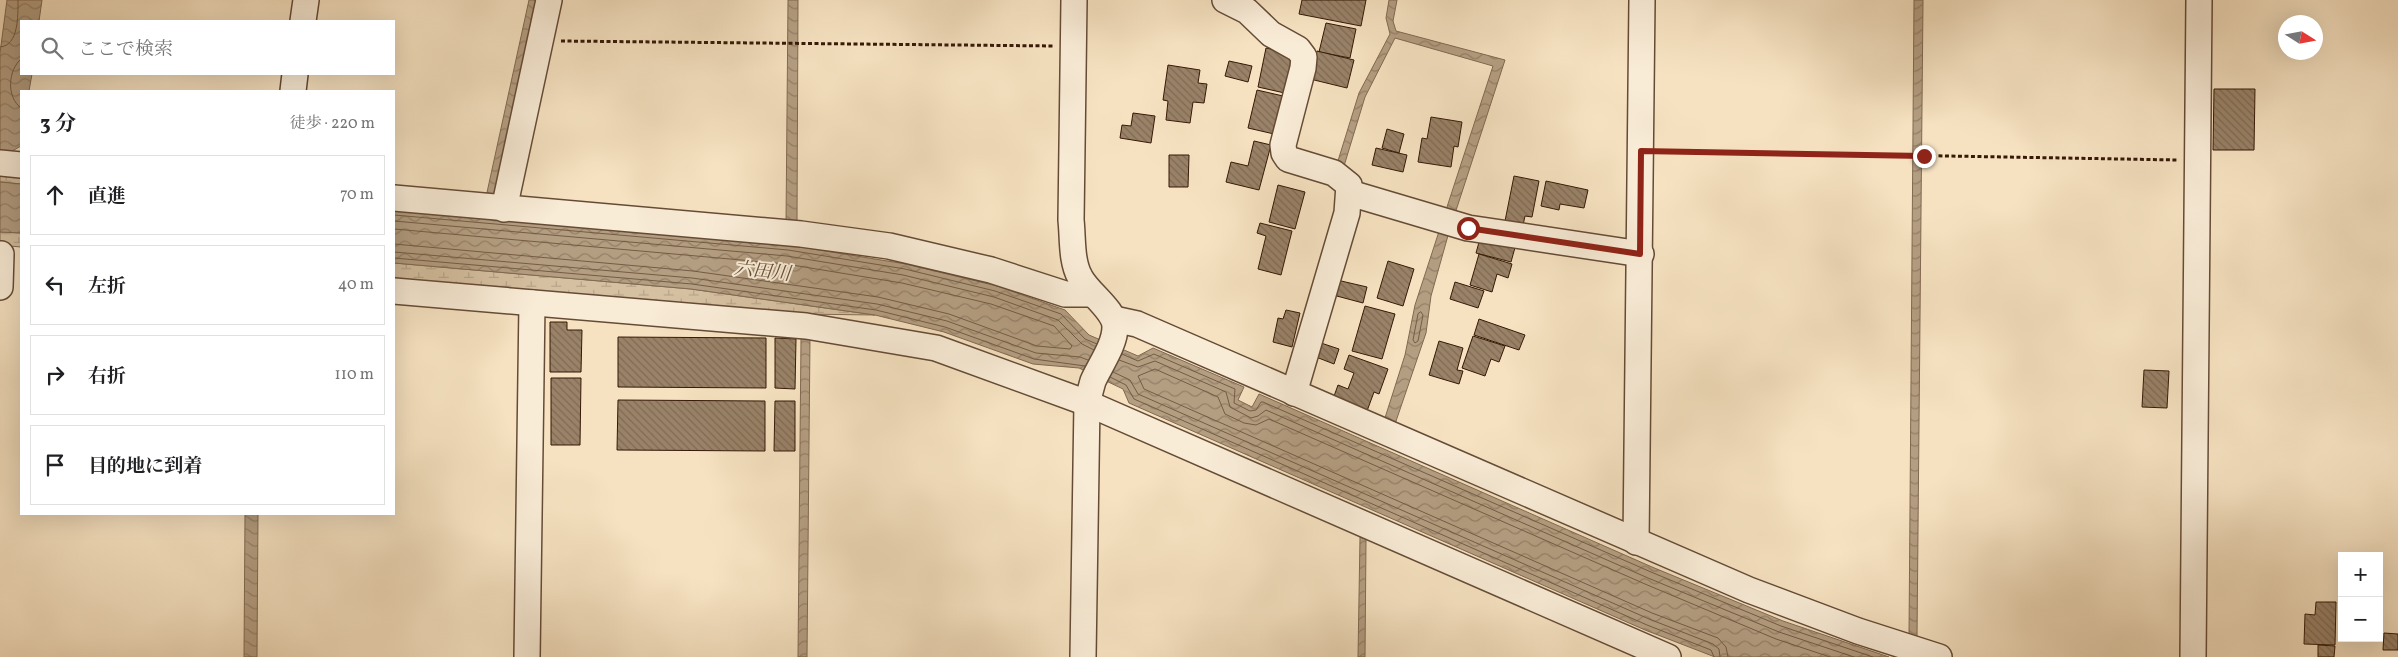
<!DOCTYPE html>
<html lang="ja">
<meta charset="utf-8">
<style>
:root{--surface:#fff;--page:#f6f6f6;--text:#202124;--muted:#757577;--line:#e0e0e0}
body{margin:0;font-family:Vollkorn,"Noto Serif JP",serif;background:var(--page);color:var(--text)}
.controls{position:absolute;right:15px;bottom:15px;display:grid;overflow:hidden;border-radius:0px;box-shadow:0 5px 20px #0002}
.controls button{width:45px;height:45px;display:grid;place-items:center;padding:0;border:0;border-bottom:1px solid var(--line);background:var(--surface);color:var(--text);font:25px sans-serif}
.compass{position:absolute;left:2278px;top:15px;width:45px;height:45px;border-radius:50%;background:var(--surface);box-shadow:0 5px 20px #0002;rotate:101deg}
.stop{position:absolute;width:15px;height:15px;margin:-11px;border:4px solid #8f2418;border-radius:50%;background:#fff}
.stop.end{background:#8f2418;border-color:#fff;box-shadow:0 1px 5px #0008}
.list{margin:0;padding:0;list-style:none}
h2{display:flex;justify-content:space-between;align-items:center;height:65px;margin:0;padding:0 20px;font-size:21px}
h2 small{font-size:16px;font-weight:400;color:var(--muted)}
.list li{display:grid;grid-template-columns:32px 1fr auto;gap:15px;align-items:center;box-sizing:border-box;height:80px;margin:0 10px 10px;padding:0 10px;border:1px solid var(--line);border-radius:0px}
.list b{display:block;font-size:19px;white-space:nowrap}
.list em{font-size:16px;font-style:normal;color:var(--muted)}
.icon{flex:none;width:28px;height:28px;fill:none;stroke:currentColor;stroke-width:2;stroke-linecap:round;stroke-linejoin:round}
.map{position:relative;flex:none;width:2398px;height:657px;overflow:hidden}
.search{position:absolute;background:var(--surface);box-shadow:0 5px 20px #0002;left:20px;top:20px;width:375px;height:55px;display:flex;align-items:center;gap:12px;box-sizing:border-box;padding:0 18px;border-radius:0px;color:var(--muted);font-size:19px}
.panel{position:absolute;background:var(--surface);box-shadow:0 5px 20px #0002;left:20px;top:90px;width:375px;height:425px;border-radius:0px}
.map>svg:first-child{display:block}
</style>
<div class="map">
<svg width="2398" height="657" viewBox="0 0 2398 657">
<defs>
<pattern id="wetland-marsh" width="20" height="14" patternUnits="userSpaceOnUse" patternTransform="scale(1.25)"><rect width="20" height="14" fill="#d5c0a1"/><path d="M1 5h8M5 5V1M11 12h8M15 12V8" fill="none" stroke="#b7a489"/></pattern>
<pattern id="water-waves" width="16" height="10" patternUnits="userSpaceOnUse" patternTransform="scale(1.25)"><rect width="16" height="10" fill="#b49e82"/><path d="M0 5q4-4 8 0t8 0" fill="none" stroke="#938068"/></pattern>
<pattern id="building-back-hatch" width="6" height="6" patternUnits="userSpaceOnUse" patternTransform="scale(1.25)"><rect width="6" height="6" fill="#998268"/><path d="M-1 5l2 2M0 0l6 6M5-1l2 2" fill="none" stroke="#7e6a54"/></pattern>
</defs>
<rect width="100%" height="100%" fill="#f6e2c1"/>
<filter id="stains"><feTurbulence type="fractalNoise" baseFrequency=".004" numOctaves="4"/><feColorMatrix values="0 0 0 0 .2 0 0 0 0 .09 0 0 0 0 .02 0 0 0 .5 -.17"/></filter>
<radialGradient id="worn" r=".72"><stop offset=".6" stop-color="#630" stop-opacity="0"/><stop offset="1" stop-color="#630" stop-opacity=".3"/></radialGradient>
<!-- wetland -->
<g fill="url(#wetland-marsh)" stroke="#856c54">
<path d="M0 174 21 176V184L0 182Z"/>
<path d="M0 232 21 233V247L0 245Z"/>
<path d="M394 263 691 289 875 315 799 314 394 279Z"/>
</g>
<!-- water -->
<g fill="url(#water-waves)" stroke="#816951">
<path d="M7 0H42L39 21H21V74H32L29 91H21V146L5 155 0 152V53Z"/>
<path d="M529 0H537L494 198 486 197Z"/>
<path d="M788 0H798L797 224H786Z"/>
<path d="M1389 0H1397L1393 21 1396 31 1505 60 1449 232 1431 296 1426 333 1394 427 1384 421 1405 355 1415 305 1493 66 1395 38 1365 97 1344 166 1337 164 1359 93 1390 34 1386 18Z"/>
<path d="M1914 0H1923L1917 638 1909 636Z"/>
<path d="M0 182 21 184V233L0 232Z"/>
<path d="M394 210 788 245 906 264 997 286 1065 310 1089 335 1138 356 1153 348 1244 387 1238 400 1252 407 1259 394 1652 567 1783 621 1889 657H1715L1645 630 1129 403 1123 389 1079 368 1033 364 944 332 875 315 691 289 394 263Z"/>
<path d="M801 338H810L807 657H798Z"/>
<path d="M245 514H258L257 657H244Z"/>
<path d="M1360 537 1366 539 1365 657H1358Z"/>
</g>
<g fill="none" stroke-linecap="round" stroke-linejoin="round">
<!-- shore -->
<g stroke="#745c44" stroke-width="1">
<path d="M0 47C19 46 18 15 18 0"/>
<path d="M21 59C8 70 6 97 21 108"/>
<path d="M394 215 788 250 905 269 995 291 1061 314 1085 339 1097 344"/>
<path d="M394 221 787 256 903 275 994 297 1058 320 1082 344 1094 350"/>
<path d="M394 229 786 264 902 283 991 304 1054 326 1072 346 1070 349 1037 346 949 314 878 297 693 271 394 244"/>
<path d="M394 252 692 278 877 304 947 321 1036 353 1080 357 1088 360"/>
<path d="M394 258 692 284 876 310 945 327 1034 359 1085 366"/>
<path d="M1421 312 1423 315 1418 341 1415 343 1413 340 1418 314Z"/>
<path d="M1122 354 1138 361 1154 354 1235 389 1234 403 1250 411 1256 410 1261 402H1263L1651 572 1781 626 1873 657"/>
<path d="M1119 360 1138 367 1155 361 1226 392 1230 407 1251 418 1258 416 1266 410 1648 578 1779 632 1854 657"/>
<path d="M1113 372 1130 380 1138 394 1649 619 1713 644 1719 649 1720 657"/>
<path d="M1110 377 1126 385 1134 399 1647 625 1711 650 1714 657"/>
<path d="M1728 657 1726 647 1718 638 1652 613 1144 389 1138 376 1155 369 1218 397 1225 414 1244 423 1256 425 1269 419 1645 584 1776 639 1830 657"/>
</g>
</g>
<!-- building -->
<g fill="url(#building-back-hatch)" stroke="#351907">
<path d="M1302 0H1366L1361 26 1299 14Z"/>
<path d="M1326 23 1356 29 1350 58 1319 52Z"/>
<path d="M1266 48 1285 52 1283 56 1297 59 1289 94 1258 87Z"/>
<path d="M1317 51 1354 60 1347 88 1310 79Z"/>
<path d="M1229 61 1252 66 1248 82 1225 76Z"/>
<path d="M1168 65 1200 70 1198 83 1207 84 1204 103 1193 102 1190 123 1166 120 1168 101 1163 100Z"/>
<path d="M2214 89H2255L2254 150H2213Z"/>
<path d="M1257 90 1283 96 1274 134 1248 128Z"/>
<path d="M1133 113 1155 116 1151 143 1120 138 1122 125 1131 126Z"/>
<path d="M1431 117 1462 122 1458 147 1454 146 1451 167 1418 162 1422 138 1427 139Z"/>
<path d="M1387 129 1404 134 1399 153 1382 148Z"/>
<path d="M1254 141 1271 145 1259 190 1226 182 1231 162 1248 166Z"/>
<path d="M1376 148 1407 155 1403 172 1372 165Z"/>
<path d="M1169 155H1189L1188 187H1169Z"/>
<path d="M1514 176 1539 181 1532 217 1525 216 1522 230 1504 226Z"/>
<path d="M1546 181 1588 190 1584 208 1560 204 1559 210 1541 206Z"/>
<path d="M1278 185 1305 192 1295 229 1269 222Z"/>
<path d="M1260 223 1292 231 1281 275 1258 269 1266 236 1257 233Z"/>
<path d="M1481 235 1516 244 1511 262 1476 253Z"/>
<path d="M1479 254 1512 264 1508 278 1497 274 1492 292 1470 285Z"/>
<path d="M1388 261 1414 269 1403 306 1377 298Z"/>
<path d="M1337 280 1367 287 1363 303 1333 295Z"/>
<path d="M1455 282 1484 291 1478 308 1450 299Z"/>
<path d="M1365 306 1395 314 1382 359 1352 351Z"/>
<path d="M1286 310 1300 313 1292 347 1273 342 1278 318 1283 319Z"/>
<path d="M1479 319 1525 335 1519 350 1474 335Z"/>
<path d="M550 322H567V330H582L581 372H550Z"/>
<path d="M1473 336 1505 346 1499 362 1491 359 1485 376 1462 368Z"/>
<path d="M618 337 766 338V388L618 387Z"/>
<path d="M775 338 796 339 795 389 775 388Z"/>
<path d="M1439 341 1463 348 1457 370 1463 371 1459 384 1429 375Z"/>
<path d="M1321 343 1339 349 1334 364 1316 357Z"/>
<path d="M1349 355 1388 369 1379 394 1374 392 1367 411 1333 399 1338 385 1348 389 1354 373 1344 369Z"/>
<path d="M2144 370 2169 371 2167 408 2142 407Z"/>
<path d="M551 378H581L580 445H551Z"/>
<path d="M618 400 765 401V451L617 450Z"/>
<path d="M775 401H795V451H774Z"/>
<path d="M2316 602H2336L2335 645 2304 644 2305 614 2315 615Z"/>
<path d="M2384 633 2398 634V650H2383Z"/>
<path d="M2318 645 2335 646 2334 657H2318Z"/>
</g>
<g fill="none" stroke-linecap="round" stroke-linejoin="round">
<!-- minor casing -->
<g stroke="#654b36" stroke-width="28">
<g id="minor">
<path d="M1074 0 1071 220C1073 238 1071 261 1080 277 1088 293 1115 310 1115 327 1115 345 1100 365 1093 381 1091 388 1089 396 1087 403L1083 657"/>
<path d="M1225 0 1247 11 1271 34 1298 49 1304 57 1303 68 1283 145 1284 153 1288 159 1334 173 1349 185 1347 213 1294 393"/>
<path d="M303 21 306 0"/>
<path d="M293 91 295 74"/>
<path d="M0 163 21 165"/>
<path d="M1350 193 1468 228 1641 254"/>
<path d="M394 198 801 234 889 246 991 270 1065 294H1092"/>
<path d="M504 209 549 0"/>
<path d="M0 287 1 254"/>
<path d="M394 291 806 326 936 348 1087 403 1668 657"/>
<path d="M1114 319 1137 324 1749 590 1858 631 1939 657"/>
<path d="M1636 542 1642 0"/>
<path d="M527 657 532 303"/>
<path d="M2193 657 2199 0"/>
</g>
</g>
<!-- path -->
<g stroke="#351907" stroke-width="3" stroke-dasharray="4 2.5" stroke-linecap="butt">
<path d="M561 41 1055 46"/>
<path d="M1659 151 2178 160"/>
</g>
<!-- minor -->
<use href="#minor" stroke="#f9ecd7" stroke-width="25"/>
</g>
<g fill="none" stroke-linecap="round" stroke-linejoin="round">
<!-- route -->
<path stroke="#8f2418" stroke-width="6" d="M1468 228 1640 254 1641 151 1924 156"/>
</g>
<g text-anchor="middle" dominant-baseline="central" stroke-width="4" stroke-linejoin="round" paint-order="stroke">
<!-- water labels -->
<g font-size="19" font-style="italic" fill="#684e38" stroke="#f9ecd7">
<text transform="translate(762 272) rotate(6)">六田川</text>
</g>
</g>
<rect width="100%" height="100%" filter="url(#stains)"/>
<rect width="100%" height="100%" fill="url(#worn)"/>
</svg>
<div class="controls">
<button>+</button>
<button>−</button>
</div>
<svg class="compass" viewBox="-18 -18 36 36"><path d="M0-13l5 13h-10z" fill="#e53935"/><path d="M0 13l5-13h-10z" fill="#757577"/></svg>
<div class="stop" style="left:1468px;top:228px"></div>
<div class="stop end" style="left:1924px;top:156px"></div>
<div class="search"><svg class="icon" aria-label="search" viewBox="0 0 24 24"><circle cx="10" cy="10" r="6"/><path d="M15 15l6 6"/></svg>ここで検索</div>
<section class="panel">
<h2>3 分<small>徒歩 · 220 m</small></h2>
<ul class="list">
<li><svg class="icon" aria-label="ahead" viewBox="0 0 24 24"><path d="M12 20V5M6 11l6-6 6 6"/></svg><div><b>直進</b></div><em>70 m</em></li>
<li><svg class="icon" aria-label="left" viewBox="0 0 24 24"><path d="M17 20v-9H6M10 6l-5 5 5 5"/></svg><div><b>左折</b></div><em>40 m</em></li>
<li><svg class="icon" aria-label="right" viewBox="0 0 24 24"><path d="M7 20v-9h11M14 6l5 5-5 5"/></svg><div><b>右折</b></div><em>110 m</em></li>
<li><svg class="icon" aria-label="arrive" viewBox="0 0 24 24"><path d="M6 21V4h12l-3 4 3 4H6"/></svg><div><b>目的地に到着</b></div></li>
</ul>
</section>
</div>
